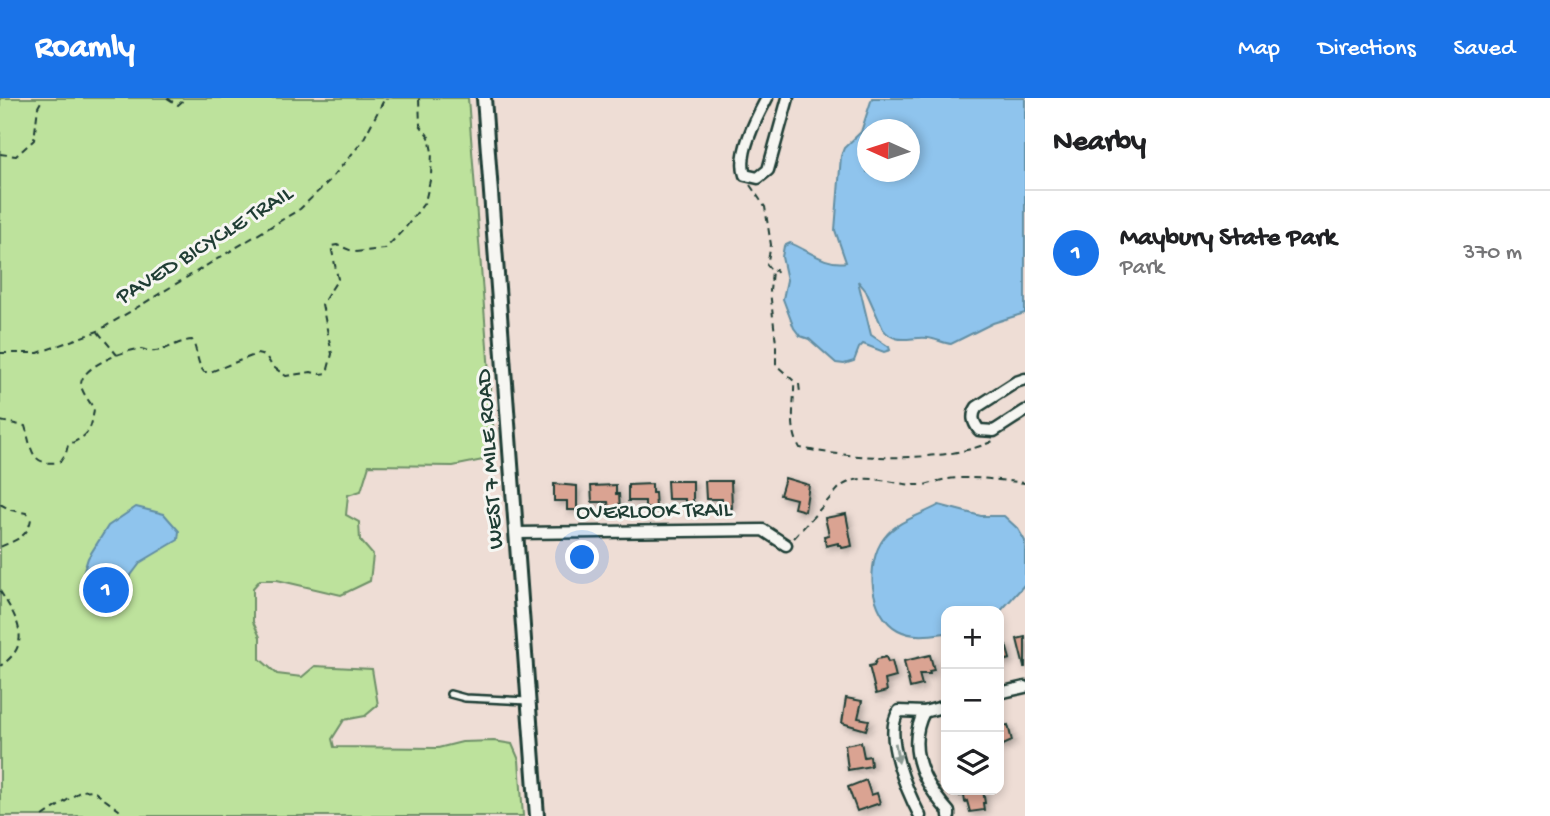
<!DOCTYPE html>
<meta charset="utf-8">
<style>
:root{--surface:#fff;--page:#f2f2f2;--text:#202124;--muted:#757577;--line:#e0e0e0;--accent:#1a73e8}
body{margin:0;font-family:"Gochi Hand",sans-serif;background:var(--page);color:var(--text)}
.controls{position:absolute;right:21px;bottom:21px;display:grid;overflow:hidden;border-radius:14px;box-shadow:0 4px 10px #0003}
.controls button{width:63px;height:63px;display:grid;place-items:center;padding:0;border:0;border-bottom:2px solid var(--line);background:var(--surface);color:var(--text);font:35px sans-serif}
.compass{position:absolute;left:857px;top:21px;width:63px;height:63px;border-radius:50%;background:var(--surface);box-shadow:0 4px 10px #0003;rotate:273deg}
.you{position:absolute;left:583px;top:460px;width:24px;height:24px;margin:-18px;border:5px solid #fff;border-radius:50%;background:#1a73e8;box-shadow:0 0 0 10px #1a73e833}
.badge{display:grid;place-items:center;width:46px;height:46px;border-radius:50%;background:var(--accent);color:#fff;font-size:23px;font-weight:700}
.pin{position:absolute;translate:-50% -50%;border:4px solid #fff;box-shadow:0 2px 7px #0006}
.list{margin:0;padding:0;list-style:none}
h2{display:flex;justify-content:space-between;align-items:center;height:91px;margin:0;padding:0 28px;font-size:30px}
h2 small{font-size:23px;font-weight:400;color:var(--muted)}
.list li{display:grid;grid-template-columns:46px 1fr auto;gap:21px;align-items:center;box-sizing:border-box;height:126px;padding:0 28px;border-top:2px solid var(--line)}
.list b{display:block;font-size:26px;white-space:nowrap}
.list p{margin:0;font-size:23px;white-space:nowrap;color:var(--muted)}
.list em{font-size:23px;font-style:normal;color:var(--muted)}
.icon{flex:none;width:38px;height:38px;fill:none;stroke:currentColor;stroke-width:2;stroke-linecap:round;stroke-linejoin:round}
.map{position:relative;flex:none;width:1025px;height:718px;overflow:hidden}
header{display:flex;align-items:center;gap:42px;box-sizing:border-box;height:98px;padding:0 35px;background:var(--accent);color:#fff}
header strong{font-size:33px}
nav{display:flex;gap:38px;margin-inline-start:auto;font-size:24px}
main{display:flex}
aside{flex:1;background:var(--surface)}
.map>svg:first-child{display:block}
</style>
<header>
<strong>Roamly</strong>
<nav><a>Map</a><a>Directions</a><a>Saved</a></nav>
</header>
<main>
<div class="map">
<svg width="1025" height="718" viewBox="0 0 1025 718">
<defs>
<filter id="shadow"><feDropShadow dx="3" dy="3" stdDeviation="3.5" flood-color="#0004"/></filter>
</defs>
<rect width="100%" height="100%" fill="#eeddd5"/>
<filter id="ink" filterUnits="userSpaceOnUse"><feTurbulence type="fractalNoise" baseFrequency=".0143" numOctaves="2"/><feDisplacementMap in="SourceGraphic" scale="14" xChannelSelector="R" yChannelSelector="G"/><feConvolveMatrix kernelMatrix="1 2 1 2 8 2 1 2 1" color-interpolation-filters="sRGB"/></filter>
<g filter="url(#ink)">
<!-- green -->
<path fill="#bde29c" stroke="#6e9068" stroke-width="2" d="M0 0H468L494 340 493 360 453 368 369 367 361 393 348 397 346 417 359 424 360 442 373 457 370 483 341 497 277 482H260L253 490V524L260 539V561L277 576 302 579 315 568 372 571 378 607 365 618 344 622 332 641 334 649 438 650 462 644 494 643 512 646 519 662 523 718H0Z"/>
<!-- water -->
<g fill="#8fc4ed" stroke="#628ea3" stroke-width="2" fill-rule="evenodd">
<path d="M872 0H1025V215L993 225 951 246C943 245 936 241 928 240 911 238 896 248 883 231L866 193 858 183 871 237 889 249 890 252 884 254 863 246 859 250 854 263 844 266 836 265 809 241 800 238 794 230 783 201 787 182 782 159 784 148 790 145C807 152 827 168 846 164L835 132 841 58 844 50 861 34ZM867 32H909V74H867Z"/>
<path d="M939 407 981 418H1004L1018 431 1025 443V486L999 515V513H946V535C931 537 913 540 898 532 869 516 865 465 884 440 898 422 920 418 939 407Z"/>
<path d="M136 409 164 416 179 433 178 442 141 464 110 505H101L88 500 82 479 88 460 108 428Z"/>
</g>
<!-- building -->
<g fill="#daa392" stroke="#1f3d34" stroke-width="2" filter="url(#shadow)">
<path d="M785 380 809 387 805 413 794 410 796 401 780 397Z"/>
<path d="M667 383H693V410H685V401H668Z"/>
<path d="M705 383H731L732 410H722V401H706Z"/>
<path d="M554 386 577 388V412H567V403H554Z"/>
<path d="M652 386V395H655L656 410H645V403H628V387Z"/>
<path d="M616 387V396H619L620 411H609L608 404H592L591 388Z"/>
<path d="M846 416 852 448 842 450 841 447H838V445L826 448 824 438 829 437 825 420Z"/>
<path d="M1025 539V569H1024L1017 541Z"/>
<path d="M999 546 1000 549 1006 547 1010 561 999 564Z"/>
<path d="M930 557 934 572 929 573 930 576H919L922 587 910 590 904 563Z"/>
<path d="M886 559 888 564 892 563 896 579 885 582 887 593 876 596 869 568 874 567 877 561Z"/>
<path d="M846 600 862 603 858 620 869 622 866 632 842 625Z"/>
<path d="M1008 627 1012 643 999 649V629Z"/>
<path d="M861 644 864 659 870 658 871 668 848 672 845 647Z"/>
<path d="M866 682 871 697 877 695 880 705 857 713 848 689Z"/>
<path d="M959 692H983L985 705H983L984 712 970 714 967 703 965 704 964 697 960 698Z"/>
</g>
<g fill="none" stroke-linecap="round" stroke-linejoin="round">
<!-- service casing -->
<g stroke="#1f3d34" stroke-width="10">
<path id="service" d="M450 596 465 600 529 603"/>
</g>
<!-- minor casing -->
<g stroke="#1f3d34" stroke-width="15">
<g id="minor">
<path d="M767 0C757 19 737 56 745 77L758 80 768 72 788 0"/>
<path d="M1025 281 1016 284 977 309C971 318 973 324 979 332L994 333 1025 313"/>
<path d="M518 435 763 432 786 447"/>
<path d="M999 595 1025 589"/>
<path d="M924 614C905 651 924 686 949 714V718"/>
<path d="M920 718C908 695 882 637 899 613L924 614 946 608"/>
</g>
</g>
<!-- tertiary casing -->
<g stroke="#1f3d34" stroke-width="18">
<path id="tertiary" d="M484 0 537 718"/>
</g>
<!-- path -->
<g stroke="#1f3d34" stroke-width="2" stroke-dasharray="7 5" stroke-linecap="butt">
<path d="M167 0 178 7 186 0"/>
<path d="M0 56 16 58 34 42 38 9 43 0"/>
<path d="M750 87 765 109 771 147 767 167 772 173 770 193 776 245V267L794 283C795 306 788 329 800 350 852 361 945 366 993 343"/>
<path d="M773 173 776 172 777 175"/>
<path d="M98 234 117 257"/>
<path d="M0 255H38L98 233 300 111 330 82 362 44 385 0"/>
<path d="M799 286 800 295"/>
<path d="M0 323 25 328C32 351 30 369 60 364L66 355 68 347C89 337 91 334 94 311 90 304 82 295 81 287 80 269 123 253 138 251 144 251 150 254 155 253 168 252 178 243 192 242 198 253 196 264 204 274H210L257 256 266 258 272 268 286 278 311 274 320 276 327 275 332 256 322 206 338 181 331 148 337 147 355 154 385 151 406 129 425 104 431 78 432 54 429 39 420 27 419 0"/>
<path d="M0 406 11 412 26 415 31 421C28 440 15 442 0 449"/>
<path d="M794 440 840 389C865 371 893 388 921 387 930 387 938 382 948 381 972 378 1000 382 1025 385"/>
<path d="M0 493C17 520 34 546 0 568"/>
<path d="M43 718 81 693 92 692 119 712 122 718"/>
</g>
<!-- service -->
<use href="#service" stroke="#f6f6f2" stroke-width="5"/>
<!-- minor -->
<use href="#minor" stroke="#f6f6f2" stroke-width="10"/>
<!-- tertiary -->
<use href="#tertiary" stroke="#f6f6f2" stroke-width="12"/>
</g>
<!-- one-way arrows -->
<defs><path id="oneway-solid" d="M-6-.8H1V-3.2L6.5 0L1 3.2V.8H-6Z" transform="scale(1.75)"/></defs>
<use fill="#8a9a93" href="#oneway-solid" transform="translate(897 655) rotate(80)"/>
</g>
<g text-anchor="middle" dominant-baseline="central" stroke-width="6" stroke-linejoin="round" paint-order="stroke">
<!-- street labels -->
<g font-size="23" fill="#1f3d34" stroke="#f6f6f2">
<text transform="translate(205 148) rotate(-32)">PAVED BICYCLE TRAIL</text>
<text transform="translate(491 361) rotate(-94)">WEST 7 MILE ROAD</text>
<text transform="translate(654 414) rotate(-1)">OVERLOOK TRAIL</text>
</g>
</g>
</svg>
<div class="controls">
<button>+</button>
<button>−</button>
<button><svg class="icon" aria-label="layers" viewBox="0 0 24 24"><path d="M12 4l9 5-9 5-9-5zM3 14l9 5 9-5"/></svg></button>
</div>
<svg class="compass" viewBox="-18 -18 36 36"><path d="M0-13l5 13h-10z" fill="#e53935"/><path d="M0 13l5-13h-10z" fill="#757577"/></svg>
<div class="you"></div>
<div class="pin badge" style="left:106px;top:492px">1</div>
</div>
<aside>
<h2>Nearby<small></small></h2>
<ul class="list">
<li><span class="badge">1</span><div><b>Maybury State Park</b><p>Park</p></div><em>370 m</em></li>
</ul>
</aside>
</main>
